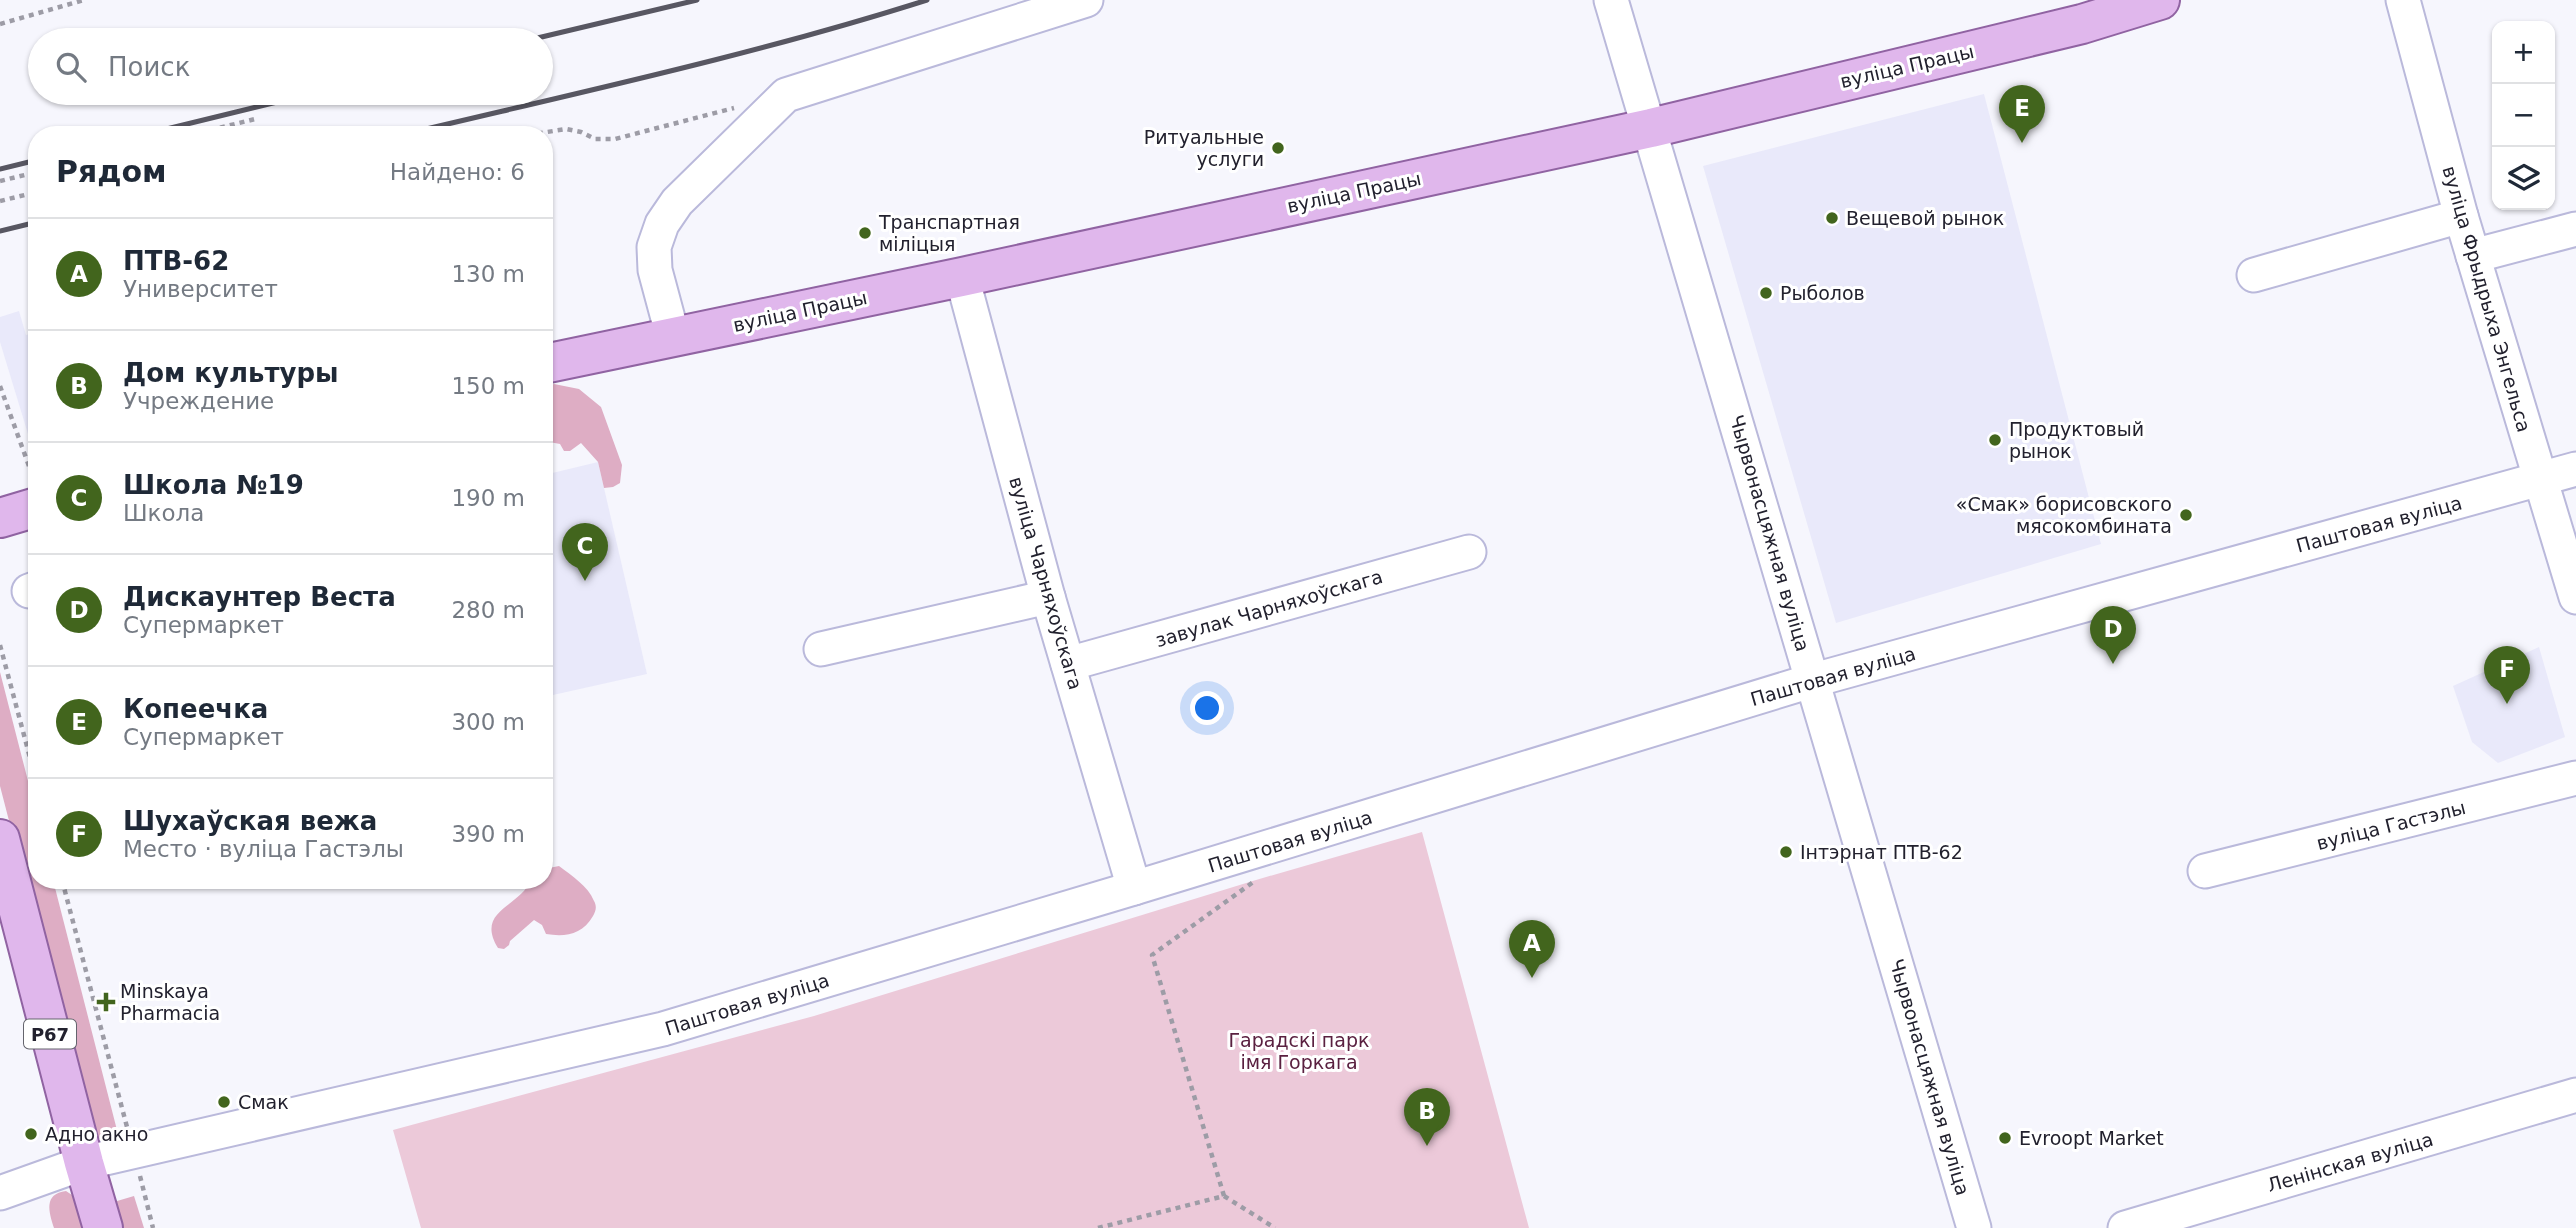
<!DOCTYPE html>
<html lang="ru">
<meta charset="utf-8">
<style>
:root{--surface:#fff;--page:#f2f2f3;--text:#1f2937;--muted:#747a83;--line:#e0e1e3;--accent:#42651d}
body{margin:0;font-family:"DejaVu Sans",sans-serif;background:var(--page);color:var(--text)}
.controls{position:absolute;right:21px;top:21px;display:grid;overflow:hidden;border-radius:14px;box-shadow:0 2px 5px #0004}
.controls button{width:63px;height:63px;display:grid;place-items:center;padding:0;border:0;border-bottom:2px solid var(--line);background:var(--surface);color:var(--text);font:35px sans-serif}
.you{position:absolute;left:1208px;top:709px;width:24px;height:24px;margin:-18px;border:5px solid #fff;border-radius:50%;background:#1a73e8;box-shadow:0 0 0 10px #1a73e833}
.badge{display:grid;place-items:center;width:46px;height:46px;border-radius:50%;background:var(--accent);color:#fff;font-size:23px;font-weight:700}
.pin{position:absolute;translate:-50% -58px;filter:drop-shadow(0 2px 4px #0008)}
.pin::after{content:'';position:absolute;top:37px;width:24px;height:21px;background:inherit;clip-path:polygon(0 0,100% 0,50% 100%)}
.list{margin:0;padding:0;list-style:none}
h2{display:flex;justify-content:space-between;align-items:center;height:91px;margin:0;padding:0 28px;font-size:30px}
h2 small{font-size:23px;font-weight:400;color:var(--muted)}
.list li{display:grid;grid-template-columns:46px 1fr auto;gap:21px;align-items:center;box-sizing:border-box;height:112px;padding:0 28px;border-top:2px solid var(--line)}
.list b{display:block;font-size:26px;white-space:nowrap}
.list p{margin:0;font-size:23px;white-space:nowrap;color:var(--muted)}
.list em{font-size:23px;font-style:normal;color:var(--muted)}
.icon{flex:none;width:38px;height:38px;fill:none;stroke:currentColor;stroke-width:2;stroke-linecap:round;stroke-linejoin:round}
.map{position:relative;flex:none;width:2576px;height:1228px;overflow:hidden}
.search{position:absolute;background:var(--surface);box-shadow:0 2px 5px #0004;left:28px;top:28px;width:525px;height:77px;display:flex;align-items:center;gap:18px;box-sizing:border-box;padding:0 24px;border-radius:38px;color:var(--muted);font-size:26px}
.panel{position:absolute;background:var(--surface);box-shadow:0 2px 5px #0004;left:28px;top:126px;width:525px;height:763px;border-radius:28px}
.map>svg:first-child{display:block}
</style>
<div class="map">
<svg width="2576" height="1228" viewBox="0 0 2576 1228">
<rect width="100%" height="100%" fill="#f6f6fd"/>
<!-- built -->
<g fill="#e9e9fa">
<path d="M1984 94 2101 544 1836 623 1703 166Z"/>
<path d="M19 311 26 335 37 332V431L28 434 0 342V317Z"/>
<path d="M598 462 647 674 544 697V475Z"/>
<path d="M2539 647 2565 737 2498 763 2472 742 2453 686Z"/>
</g>
<!-- green -->
<path fill="#ecc9d9" d="M1422 832 1529 1228H421L393 1130 814 1016 1256 880Z"/>
<!-- forest -->
<g fill="#deadc4">
<path d="M554 384 579 389 601 407 622 465 620 483 613 487 604 488 598 462 581 443 570 451H564L560 444 544 441V387Z"/>
<path d="M0 672 37 816V880H53L118 1134 92 1141 0 786Z"/>
<path d="M559 866C572 876 588 886 594 901 597 906 596 911 593 916 582 935 565 937 546 934L542 925 534 920 510 941 509 945 504 949 498 948C475 910 519 908 531 880H544V869Z"/>
<path d="M66 1191 75 1197 84 1228H54C49 1212 43 1194 66 1191Z"/>
<path d="M134 1196 144 1228H114L107 1204Z"/>
</g>
<g fill="none" stroke-linecap="round" stroke-linejoin="round">
<!-- minor casing -->
<g stroke="#bab9db" stroke-width="37">
<g id="minor">
<path d="M1611 0 1974 1228"/>
<path d="M2403 0 2461 216 2576 597"/>
<path d="M2473 256 2576 229"/>
<path d="M2254 275 2461 216"/>
<path d="M962 277 1048 597 1134 888"/>
<path d="M673 337 655 270 654 247 662 224 677 202 786 95 1086 0"/>
<path d="M29 591 37 588"/>
<path d="M821 649 1048 597"/>
<path d="M1068 664 1469 552"/>
<path d="M2205 871 2576 778"/>
<path d="M0 1193 84 1163 663 1029 1134 888 1814 680 2576 469"/>
<path d="M2125 1228 2576 1095"/>
</g>
</g>
<!-- major casing -->
<g stroke="#9063a2" stroke-width="42">
<g id="major">
<path d="M544 364 962 277 1651 128 2082 24 2160 0"/>
<path d="M0 518 37 507"/>
<path d="M0 839 84 1163 103 1228"/>
</g>
</g>
<!-- path -->
<g stroke="#9d9ca6" stroke-width="4.5" stroke-dasharray="5 5" stroke-linecap="butt">
<path d="M0 24 84 0"/>
<path d="M191 135 255 119"/>
<path d="M528 135 566 129 581 132 595 139H615L734 108"/>
<path d="M0 181 37 172"/>
<path d="M0 201 37 192"/>
<path d="M0 386 34 480"/>
<path d="M0 645 37 784"/>
<path d="M62 880 127 1127"/>
<path d="M140 1176 153 1228"/>
<path d="M1224 1196 1152 955 1256 880"/>
<path d="M1098 1228 1224 1196 1275 1228"/>
</g>
<!-- minor -->
<use href="#minor" stroke="#fff" stroke-width="33"/>
<!-- major -->
<use href="#major" stroke="#e0b7ec" stroke-width="38"/>
<!-- rail -->
<g stroke="#585762" stroke-width="5">
<path d="M529 40 697 0"/>
<path d="M142 135 314 93"/>
<path d="M401 135C577 93 754 55 927 0"/>
<path d="M0 169 37 160"/>
<path d="M0 231 37 222"/>
</g>
</g>
<!-- markers -->
<g fill="#42651d" stroke="#fff" stroke-width="2.5">
<circle cx="1278" cy="148" r="7"/>
<circle cx="1832" cy="218" r="7"/>
<circle cx="865" cy="233" r="7"/>
<circle cx="1766" cy="293" r="7"/>
<circle cx="1995" cy="440" r="7"/>
<circle cx="2186" cy="515" r="7"/>
<circle cx="1786" cy="852" r="7"/>
<path d="M102.5 991.5h7v7h7v7h-7v7h-7v-7h-7v-7h7z"/>
<circle cx="224" cy="1102" r="7"/>
<circle cx="31" cy="1134" r="7"/>
<circle cx="2005" cy="1138" r="7"/>
</g>
<g text-anchor="middle" dominant-baseline="central" stroke-width="6" stroke-linejoin="round" paint-order="stroke">
<!-- shield labels -->
<rect fill="#fff" stroke="#64646d" stroke-width="2" x="24" y="1019.5" width="52" height="29" rx="5"/>
<g font-size="18" font-weight="bold" fill="#22212e">
<text x="50" y="1034">Р67</text>
</g>
<!-- street labels -->
<g font-size="19" fill="#22212e" stroke="#fff">
<text transform="translate(1907 66) rotate(-13)">вуліца Працы</text>
<text transform="translate(1354 192) rotate(-12)">вуліца Працы</text>
<text transform="translate(2487 299) rotate(74)">вуліца Фрыдрыха Энгельса</text>
<text transform="translate(800 311) rotate(-12)">вуліца Працы</text>
<text transform="translate(2379 524) rotate(-15)">Паштовая вуліца</text>
<text transform="translate(1770 533) rotate(74)">Чырвонасцяжная вуліца</text>
<text transform="translate(1046 583) rotate(74)">вуліца Чарняхоўскага</text>
<text transform="translate(1269 608) rotate(-16)">завулак Чарняхоўскага</text>
<text transform="translate(1833 676) rotate(-16)">Паштовая вуліца</text>
<text transform="translate(2391 825) rotate(-14)">вуліца Гастэлы</text>
<text transform="translate(1290 841) rotate(-17)">Паштовая вуліца</text>
<text transform="translate(747 1004) rotate(-17)">Паштовая вуліца</text>
<text transform="translate(1930 1077) rotate(74)">Чырвонасцяжная вуліца</text>
<text transform="translate(2350 1162) rotate(-16)">Ленінская вуліца</text>
</g>
<!-- poi labels -->
<g font-size="19" fill="#22212e" stroke="#fff" text-anchor="start">
<text x="1264" y="137" text-anchor="end">Ритуальные<tspan x="1264" dy="22">услуги</tspan></text>
<text x="1846" y="218">Вещевой рынок</text>
<text x="879" y="222">Транспартная<tspan x="879" dy="22">міліцыя</tspan></text>
<text x="1780" y="293">Рыболов</text>
<text x="2009" y="429">Продуктовый<tspan x="2009" dy="22">рынок</tspan></text>
<text x="2172" y="504" text-anchor="end">«Смак» борисовского<tspan x="2172" dy="22">мясокомбината</tspan></text>
<text x="1800" y="852">Інтэрнат ПТВ-62</text>
<text x="120" y="991">Minskaya<tspan x="120" dy="22">Pharmacia</tspan></text>
<text x="238" y="1102">Смак</text>
<text x="45" y="1134">Адно акно</text>
<text x="2019" y="1138">Evroopt Market</text>
</g>
<!-- park labels -->
<g font-size="19" fill="#5a2040" stroke="#fff">
<text x="1299" y="1040">Гарадскі парк<tspan x="1299" dy="22">імя Горкага</tspan></text>
</g>
</g>
</svg>
<div class="controls">
<button>+</button>
<button>−</button>
<button><svg class="icon" aria-label="layers" viewBox="0 0 24 24"><path d="M12 4l9 5-9 5-9-5zM3 14l9 5 9-5"/></svg></button>
</div>
<div class="you"></div>
<div class="pin badge" style="left:1532px;top:978px">A</div>
<div class="pin badge" style="left:1427px;top:1146px">B</div>
<div class="pin badge" style="left:585px;top:581px">C</div>
<div class="pin badge" style="left:2113px;top:664px">D</div>
<div class="pin badge" style="left:2022px;top:143px">E</div>
<div class="pin badge" style="left:2507px;top:704px">F</div>
<div class="search"><svg class="icon" aria-label="search" viewBox="0 0 24 24"><circle cx="10" cy="10" r="6"/><path d="M15 15l6 6"/></svg>Поиск</div>
<section class="panel">
<h2>Рядом<small>Найдено: 6</small></h2>
<ul class="list">
<li><span class="badge">A</span><div><b>ПТВ-62</b><p>Университет</p></div><em>130 m</em></li>
<li><span class="badge">B</span><div><b>Дом культуры</b><p>Учреждение</p></div><em>150 m</em></li>
<li><span class="badge">C</span><div><b>Школа №19</b><p>Школа</p></div><em>190 m</em></li>
<li><span class="badge">D</span><div><b>Дискаунтер Веста</b><p>Супермаркет</p></div><em>280 m</em></li>
<li><span class="badge">E</span><div><b>Копеечка</b><p>Супермаркет</p></div><em>300 m</em></li>
<li><span class="badge">F</span><div><b>Шухаўская вежа</b><p>Место · вуліца Гастэлы</p></div><em>390 m</em></li>
</ul>
</section>
</div>
